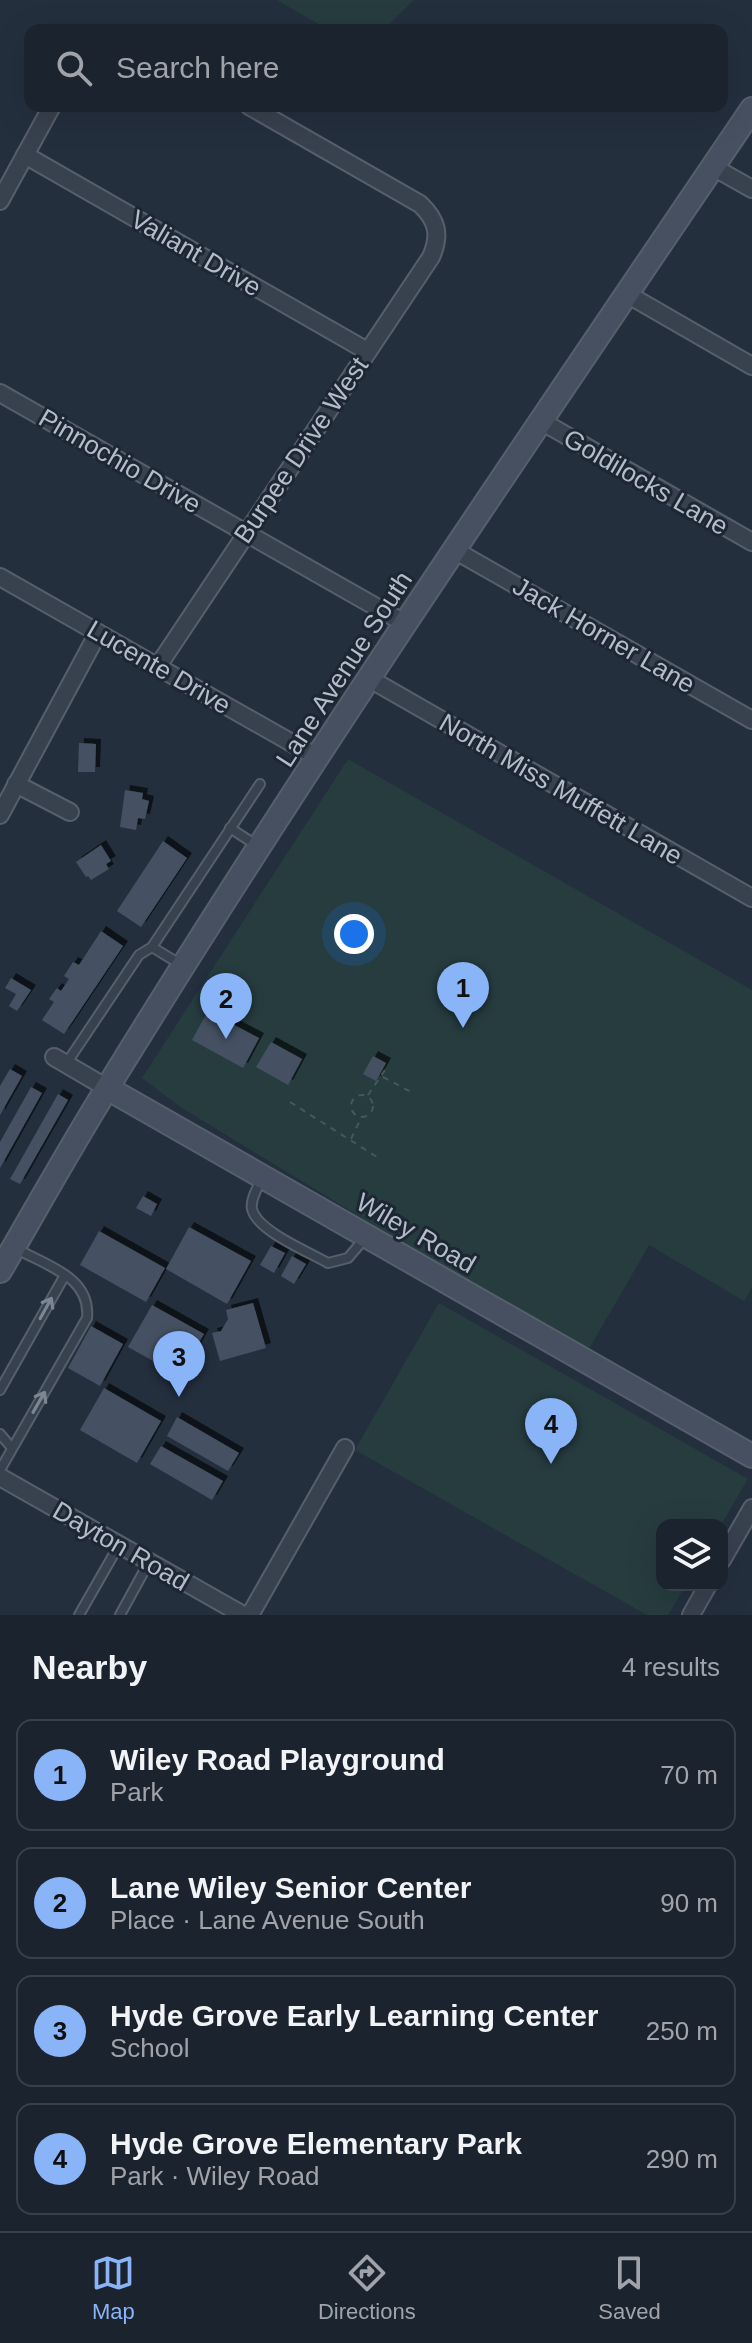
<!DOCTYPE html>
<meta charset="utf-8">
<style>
:root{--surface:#1b232e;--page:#242b36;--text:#f1f3f6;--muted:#a0a4aa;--line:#39404a;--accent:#8ab4f8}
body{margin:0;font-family:Arial,sans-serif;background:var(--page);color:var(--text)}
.controls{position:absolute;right:24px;bottom:24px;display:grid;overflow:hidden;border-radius:16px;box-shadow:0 8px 32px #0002}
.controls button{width:72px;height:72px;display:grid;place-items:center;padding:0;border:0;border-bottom:2px solid var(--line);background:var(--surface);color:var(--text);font:40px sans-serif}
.you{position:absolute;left:354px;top:934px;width:28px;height:28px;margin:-20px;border:6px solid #fff;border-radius:50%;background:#1a73e8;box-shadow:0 0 0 12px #1a73e833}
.badge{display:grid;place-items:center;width:52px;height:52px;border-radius:50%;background:var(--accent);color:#111;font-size:26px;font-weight:700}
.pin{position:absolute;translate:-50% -66px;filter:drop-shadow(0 2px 4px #0008)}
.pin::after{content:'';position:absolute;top:42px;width:28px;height:24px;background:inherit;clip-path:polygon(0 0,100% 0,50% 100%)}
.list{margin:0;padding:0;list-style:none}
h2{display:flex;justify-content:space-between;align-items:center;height:104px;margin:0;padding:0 32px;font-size:34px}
h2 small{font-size:26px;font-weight:400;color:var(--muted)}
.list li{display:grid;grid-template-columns:52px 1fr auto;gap:24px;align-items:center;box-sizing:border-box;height:112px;margin:0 16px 16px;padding:0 16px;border:2px solid var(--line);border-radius:16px}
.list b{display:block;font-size:30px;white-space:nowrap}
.list p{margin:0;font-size:26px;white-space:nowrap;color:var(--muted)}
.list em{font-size:26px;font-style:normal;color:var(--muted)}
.icon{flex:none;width:44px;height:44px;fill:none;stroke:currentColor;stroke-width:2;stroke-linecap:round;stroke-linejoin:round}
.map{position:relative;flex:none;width:752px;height:1615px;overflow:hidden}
.search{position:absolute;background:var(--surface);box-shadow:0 8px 32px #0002;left:24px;right:24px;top:24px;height:88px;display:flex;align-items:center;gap:20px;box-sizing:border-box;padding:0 28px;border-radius:16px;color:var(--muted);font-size:30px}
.sheet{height:616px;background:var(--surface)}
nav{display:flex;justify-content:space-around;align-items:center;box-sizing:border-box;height:112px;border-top:2px solid var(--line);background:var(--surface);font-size:22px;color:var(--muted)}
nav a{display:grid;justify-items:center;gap:4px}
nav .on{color:var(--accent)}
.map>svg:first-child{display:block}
</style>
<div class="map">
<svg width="752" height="1615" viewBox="0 0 752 1615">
<defs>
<filter id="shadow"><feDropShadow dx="5" dy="-5" stdDeviation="0" flood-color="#0009"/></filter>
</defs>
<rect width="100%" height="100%" fill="#242f3e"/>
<!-- green -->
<g fill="#263c3f">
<path d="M277 0H414L383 30H329Z"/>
<path d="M348 759 752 990V1287L744 1301 649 1245 589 1349 441 1266 182 1108 142 1078Z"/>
<path d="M439 1303 748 1479 721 1525H662V1585H686L668 1615H647L355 1450Z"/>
</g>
<!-- building -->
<g fill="#455162" filter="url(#shadow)">
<path d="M79 743 96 744 95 772H78Z"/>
<path d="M125 790 143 793 142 799 149 801 145 819 138 818 136 830 120 827Z"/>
<path d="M163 841 187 858 141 927 117 911Z"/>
<path d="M101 845 111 861 106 864 109 869 91 880 88 876 86 877 76 862Z"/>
<path d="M101 931 123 946 64 1034 42 1020 54 1002 49 999 57 988 61 991 69 979 64 976 73 962 79 965Z"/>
<path d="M11 978 31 990 17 1011 9 1006 16 994 5 988Z"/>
<path d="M208 1011 259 1038 243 1068 192 1040Z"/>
<path d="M271 1042 302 1059 288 1085 256 1067Z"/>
<path d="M373 1056 386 1063 376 1081 363 1074Z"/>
<path d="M10 1069 22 1076 0 1115V1086Z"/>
<path d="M31 1087 42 1093 0 1168V1142Z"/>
<path d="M58 1094 68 1100 20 1184 10 1179Z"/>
<path d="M143 1196 157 1204 151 1216 136 1208Z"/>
<path d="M189 1227 251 1261 227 1304 166 1269Z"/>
<path d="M99 1231 165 1268 146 1302 80 1265Z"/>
<path d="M271 1246 285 1253 274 1273 260 1265Z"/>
<path d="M292 1256 306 1264 294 1284 281 1276Z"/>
<path d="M253 1303 266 1348 220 1361 212 1333 221 1331 228 1319 226 1310Z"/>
<path d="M152 1305 204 1334 180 1376 128 1347Z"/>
<path d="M91 1326 123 1344 100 1386 68 1368Z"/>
<path d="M104 1388 161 1421 137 1463 80 1430Z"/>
<path d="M177 1417 239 1453 228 1471 167 1436Z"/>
<path d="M161 1446 223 1481 212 1500 150 1464Z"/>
</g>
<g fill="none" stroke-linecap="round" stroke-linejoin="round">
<!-- lane casing -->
<g stroke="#565f6c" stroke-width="12">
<g id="lane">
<path d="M230 828 256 845"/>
<path d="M152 947 260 784"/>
<path d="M66 1064 139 955 152 947 183 966"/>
<path d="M262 1179C258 1187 250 1199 252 1209 257 1231 309 1252 328 1263L348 1258 365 1238"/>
<path d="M0 1390 65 1275"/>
<path d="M0 1434 12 1448"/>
<path d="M0 1470 87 1318C91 1277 47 1266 17 1249"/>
<path d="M79 1615 119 1545"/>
<path d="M120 1615 149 1562"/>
</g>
</g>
<!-- street casing -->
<g stroke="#565f6c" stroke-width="20">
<g id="street">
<path d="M25 155 367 351"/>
<path d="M713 167 752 189"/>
<path d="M0 201 52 106"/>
<path d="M627 294 752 366"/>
<path d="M0 393 406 624"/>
<path d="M541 421 752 542"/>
<path d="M456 551 752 720"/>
<path d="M0 577 318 758"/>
<path d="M158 666 431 257C441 235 437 220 420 204L249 106"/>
<path d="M370 679 752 898"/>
<path d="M16 784 70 812"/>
<path d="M0 815 98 633"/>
<path d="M54 1057 107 1088"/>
<path d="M0 1477 243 1615"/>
<path d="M722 1560 752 1508"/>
<path d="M250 1615 345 1448"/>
<path d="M691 1615 708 1585"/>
</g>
</g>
<!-- secondary casing -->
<g stroke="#565f6c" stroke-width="26">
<g id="secondary">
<path d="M107 1088 752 1456"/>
<path d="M0 1271C36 1209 71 1146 109 1085 313 753 534 431 752 109"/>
</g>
</g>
<!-- path -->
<g stroke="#44595c" stroke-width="2" stroke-dasharray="6 6" stroke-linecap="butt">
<path d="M383 1077 413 1093"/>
<path d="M368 1095 387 1067"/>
<circle cx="362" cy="1106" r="11"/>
<path d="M290 1102 377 1157"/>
<path d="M351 1139 362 1116"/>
</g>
<!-- lane -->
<use href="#lane" stroke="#38414e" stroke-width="8"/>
<!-- street -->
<use href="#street" stroke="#38414e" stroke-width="16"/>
<!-- secondary -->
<use href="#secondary" stroke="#465061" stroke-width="22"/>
</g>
<!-- one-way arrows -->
<defs><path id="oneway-shaft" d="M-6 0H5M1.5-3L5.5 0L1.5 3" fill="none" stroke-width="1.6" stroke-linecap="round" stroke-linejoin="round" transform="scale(2)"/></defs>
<g stroke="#7c8592">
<use href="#oneway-shaft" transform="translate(46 1308) rotate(-61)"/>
<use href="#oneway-shaft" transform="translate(39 1402) rotate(-60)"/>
</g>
<g text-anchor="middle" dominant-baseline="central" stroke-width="6" stroke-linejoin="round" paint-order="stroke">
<!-- street labels -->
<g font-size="26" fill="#b4bcc9" stroke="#1d2633">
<text transform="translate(196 253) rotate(30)">Valiant Drive</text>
<text transform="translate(301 450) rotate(-56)">Burpee Drive West</text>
<text transform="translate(120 461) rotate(30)">Pinnochio Drive</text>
<text transform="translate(646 482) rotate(30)">Goldilocks Lane</text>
<text transform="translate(604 635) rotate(30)">Jack Horner Lane</text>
<text transform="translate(159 667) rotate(30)">Lucente Drive</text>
<text transform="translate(344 669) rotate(-57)">Lane Avenue South</text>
<text transform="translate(561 789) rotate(30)">North Miss Muffett Lane</text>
<text transform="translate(416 1233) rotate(30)">Wiley Road</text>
<text transform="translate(121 1546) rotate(30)">Dayton Road</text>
</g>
</g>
</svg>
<div class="controls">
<button><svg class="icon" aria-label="layers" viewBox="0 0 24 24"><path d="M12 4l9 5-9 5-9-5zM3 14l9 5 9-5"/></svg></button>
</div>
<div class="you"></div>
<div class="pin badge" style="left:463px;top:1028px">1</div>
<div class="pin badge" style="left:226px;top:1039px">2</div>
<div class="pin badge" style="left:179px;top:1397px">3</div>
<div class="pin badge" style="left:551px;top:1464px">4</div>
<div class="search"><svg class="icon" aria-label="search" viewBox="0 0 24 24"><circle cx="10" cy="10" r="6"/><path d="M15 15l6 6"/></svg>Search here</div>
</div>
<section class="sheet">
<h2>Nearby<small>4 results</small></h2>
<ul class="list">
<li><span class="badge">1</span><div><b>Wiley Road Playground</b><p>Park</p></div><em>70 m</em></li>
<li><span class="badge">2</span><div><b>Lane Wiley Senior Center</b><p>Place · Lane Avenue South</p></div><em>90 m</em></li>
<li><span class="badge">3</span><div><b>Hyde Grove Early Learning Center</b><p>School</p></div><em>250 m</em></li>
<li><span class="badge">4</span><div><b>Hyde Grove Elementary Park</b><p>Park · Wiley Road</p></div><em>290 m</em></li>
</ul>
</section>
<nav>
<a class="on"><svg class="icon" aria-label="map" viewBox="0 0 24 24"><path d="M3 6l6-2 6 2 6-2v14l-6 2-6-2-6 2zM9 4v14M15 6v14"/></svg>Map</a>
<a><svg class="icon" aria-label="directions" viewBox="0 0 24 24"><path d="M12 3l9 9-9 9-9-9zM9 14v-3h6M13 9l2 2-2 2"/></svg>Directions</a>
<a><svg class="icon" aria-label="saved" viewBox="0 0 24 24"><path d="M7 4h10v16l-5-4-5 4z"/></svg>Saved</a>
</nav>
